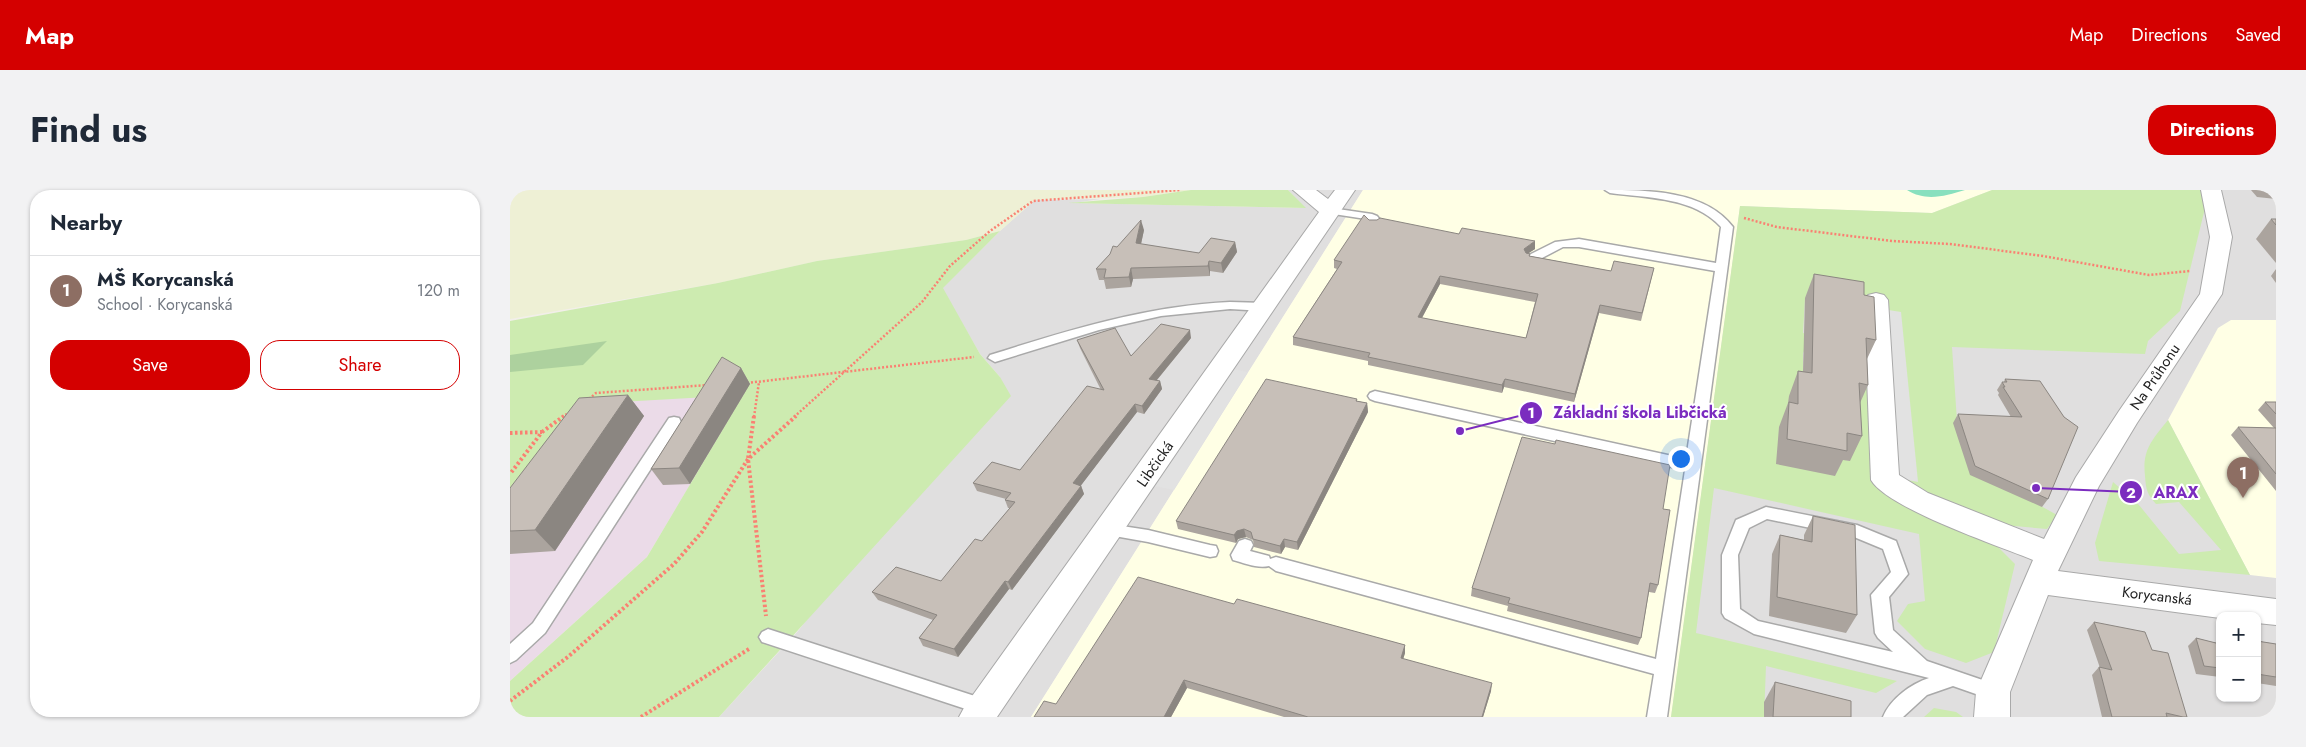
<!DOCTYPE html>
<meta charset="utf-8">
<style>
:root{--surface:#fff;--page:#f2f2f3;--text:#1f2937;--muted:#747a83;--line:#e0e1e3;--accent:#d40000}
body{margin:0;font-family:Jost,sans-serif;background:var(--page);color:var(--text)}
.controls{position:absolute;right:15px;bottom:15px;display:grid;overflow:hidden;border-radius:10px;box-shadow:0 1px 4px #0004}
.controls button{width:45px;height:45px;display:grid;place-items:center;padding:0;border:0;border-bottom:1px solid var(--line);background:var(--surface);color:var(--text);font:25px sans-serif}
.you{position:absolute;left:1170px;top:268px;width:18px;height:18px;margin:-12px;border:4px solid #fff;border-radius:50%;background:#1a73e8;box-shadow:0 0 0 8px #1a73e833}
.badge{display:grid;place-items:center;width:32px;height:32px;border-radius:50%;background:var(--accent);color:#fff;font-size:16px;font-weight:700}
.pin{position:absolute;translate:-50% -41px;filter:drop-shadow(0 1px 2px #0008)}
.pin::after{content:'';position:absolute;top:26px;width:18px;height:15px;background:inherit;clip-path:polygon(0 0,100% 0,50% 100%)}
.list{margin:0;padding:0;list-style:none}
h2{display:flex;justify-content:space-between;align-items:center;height:65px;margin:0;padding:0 20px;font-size:21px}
h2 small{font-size:16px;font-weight:400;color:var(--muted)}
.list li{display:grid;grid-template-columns:32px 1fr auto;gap:15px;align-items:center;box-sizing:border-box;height:70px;padding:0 20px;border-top:1px solid var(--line)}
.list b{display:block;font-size:19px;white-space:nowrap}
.list p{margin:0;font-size:16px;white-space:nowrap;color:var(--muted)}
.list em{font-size:16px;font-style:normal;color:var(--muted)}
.actions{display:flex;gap:10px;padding:15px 20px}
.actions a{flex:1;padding:11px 0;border:1px solid var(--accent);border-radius:20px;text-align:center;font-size:18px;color:var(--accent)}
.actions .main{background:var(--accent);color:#fff}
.map{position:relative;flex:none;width:1766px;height:527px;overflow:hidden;border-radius:20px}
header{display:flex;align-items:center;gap:30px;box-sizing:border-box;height:70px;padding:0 25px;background:var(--accent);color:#fff}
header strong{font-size:24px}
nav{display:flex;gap:28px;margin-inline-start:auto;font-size:18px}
.intro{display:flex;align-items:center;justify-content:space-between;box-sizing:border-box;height:120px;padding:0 30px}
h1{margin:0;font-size:35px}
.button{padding:12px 22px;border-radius:20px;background:var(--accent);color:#fff;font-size:18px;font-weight:700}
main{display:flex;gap:30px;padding:0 30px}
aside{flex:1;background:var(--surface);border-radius:20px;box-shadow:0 1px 4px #0004}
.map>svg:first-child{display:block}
</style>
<header>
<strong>Map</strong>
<nav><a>Map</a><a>Directions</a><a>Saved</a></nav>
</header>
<div class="intro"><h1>Find us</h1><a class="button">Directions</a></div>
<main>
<aside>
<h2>Nearby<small></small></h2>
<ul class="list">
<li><span class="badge" style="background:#8d6e63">1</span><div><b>MŠ Korycanská</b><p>School · Korycanská</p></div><em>120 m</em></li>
</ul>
<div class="actions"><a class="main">Save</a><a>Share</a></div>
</aside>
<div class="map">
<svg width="1766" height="527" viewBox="0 0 1766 527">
<rect width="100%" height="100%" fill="#f2efe9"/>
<!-- residential -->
<g fill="#e0dfdf" fill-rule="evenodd">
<path d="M778 0H853L521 527H209L288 441 490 187 470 164 432 98 490 41 525 10 590 9 564 13 795 18Z"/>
<path d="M1691 0H1766V527H1161L1230 16 1422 23 1696 14ZM1710 426H1747V508H1710Z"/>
</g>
<!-- industrial -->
<path fill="#ebdbe8" d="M234 204 137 367 0 491V341L92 212Z"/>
<!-- education -->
<g fill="#ffffe5">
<path d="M853 0H1482L1422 23 1230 16 1161 527H521Z"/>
<path d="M1721 130H1766V388L1740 385 1658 230 1708 138Z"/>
</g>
<!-- farmland -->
<path fill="#eef0d5" d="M0 0H681L633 7 525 10 490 41 456 50 307 71 208 93 0 129Z"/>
<!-- grass -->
<g fill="#cdebb0" fill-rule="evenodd">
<path d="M681 0H778L796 18 558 13 633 7Z"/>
<path d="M1482 0H1691L1696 14 1670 121 1638 151 1635 164 1442 157 1447 231 1481 288 1547 325 1537 339 1493 335 1486 355 1505 374 1484 462 1456 473 1415 459 1387 431 1398 414 1415 411 1409 344 1204 298 1186 443 1387 491 1366 503 1256 476 1254 527H1161L1230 16 1422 23ZM1295 109 1340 271 1326 268 1278 233 1293 187V163L1303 145 1293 143Z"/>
<path d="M490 41 433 98 470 164 490 187 501 206 209 527H0V491L137 367 233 205 92 213 0 341V131L208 93 307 71 456 50Z"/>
<path d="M1658 230 1740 385 1589 371 1585 353 1603 292 1629 315 1669 364 1711 360 1669 312 1646 314C1637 304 1636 300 1635 286 1632 260 1642 250 1658 230Z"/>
<path d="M1424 518 1446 522 1453 527H1414Z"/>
</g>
<!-- forest -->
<path fill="#add19e" d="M97 151 73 175 0 182V165Z"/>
<!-- pitch -->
<path fill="#88e0be" d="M1397 0H1455C1435 6 1416 12 1397 0Z"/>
<!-- parking -->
<g fill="#e2e2e2">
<path d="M1372 119 1391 122 1408 292 1382 287Z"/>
<path d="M723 179 738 182 664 300 645 296Z"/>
</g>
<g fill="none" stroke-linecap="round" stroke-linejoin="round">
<!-- service casing -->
<g stroke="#a9a9a9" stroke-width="3">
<g id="service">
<path d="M1095 0C1137 0 1195 0 1223 37L1157 527H1137L1144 484 766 381 759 376C748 379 734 373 723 370L721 365 729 351 735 349 741 351 743 355 740 361 759 366 760 369 766 367 1146 469 1175 280 865 211 860 209 858 206 860 203 865 201 1176 269 1205 81 1069 57H1053L1032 68 1017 70 1015 67 1045 52 1069 49 1206 73 1211 37C1184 7 1138 8 1100 3Z"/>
<path d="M821 18 862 24 867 26 871 31 867 36H859L857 34 859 31 856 29 817 23 815 21 817 19Z"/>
<path d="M720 112 755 113 761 117 755 121 720 119 651 126 589 140 485 172 478 168 480 165C559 140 636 116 720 112Z"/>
<path d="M164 227 169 228 171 232 35 443 6 470 0 473V454L23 433 159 228Z"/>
<path d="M1256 317 1347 335 1386 351 1398 384 1379 407 1383 440 1417 471 1490 496 1492 502 1490 508 1483 510 1443 496 1417 505 1393 527H1373C1381 508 1401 494 1419 488L1244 444 1215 428 1212 423V365L1226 330ZM1257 329 1344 347 1373 359 1381 382 1361 405 1365 443 1368 448 1383 462 1248 431 1230 419 1228 365 1239 338Z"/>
<path d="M599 334 638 340 700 355 706 356 708 361 706 366 700 367 638 352 593 344 591 340 593 336Z"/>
<path d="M258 439 474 509 481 511 483 517 481 523 474 525 252 452 249 447 252 442Z"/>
</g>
</g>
<!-- minor casing -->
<g stroke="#a9a9a9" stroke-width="2">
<g id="minor">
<path d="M783 0H806L818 9 825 0H845L487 527H449L455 516 809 22Z"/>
<path d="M1691 0H1711L1722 47 1712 104 1627 233 1589 296 1548 381 1766 409V435L1747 433V426H1710V428L1538 405 1500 502V527H1464L1466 502 1523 370C1489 356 1377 318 1361 290L1354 110 1358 105 1366 103 1374 105 1378 110 1389 285 1418 303 1534 349 1566 287 1609 221 1690 104 1700 47Z"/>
</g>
</g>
<!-- path-far1 -->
<g stroke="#fa8072" stroke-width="2.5" stroke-dasharray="2 2" stroke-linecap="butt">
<path d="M1234 28 1267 37 1382 51 1440 54 1533 66 1639 85 1680 81"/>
<path d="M237 193 464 167"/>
<path d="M79 209 86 203 198 195"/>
<path d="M52 227 57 224"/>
<path d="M244 227 249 192"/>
<path d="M284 227 412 112 440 76 480 41 523 11 670 0"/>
</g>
<!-- path -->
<g stroke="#fa8072" stroke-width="4" stroke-dasharray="2.5 2.5" stroke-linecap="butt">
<path d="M244 226 238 269 256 426"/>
<path d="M32 242 54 226"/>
<path d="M0 243 32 242 0 284"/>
<path d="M0 511 59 466 164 374 192 342 238 269 286 226"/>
<path d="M131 527 239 459"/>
</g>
<!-- service -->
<use href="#service" fill="#fff" fill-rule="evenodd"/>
<!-- minor -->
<use href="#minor" fill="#fff" fill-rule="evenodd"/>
</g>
<!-- wall -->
<g fill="#aba49e" fill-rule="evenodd">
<path d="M1741 0H1766V9L1747 7Z"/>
<path d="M1761 29H1766V73L1746 49Z"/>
<path d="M859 30 1025 59 1018 63 1020 66 1101 81 1144 78 1131 131 1089 123 1064 212 994 197 992 203 858 175V171L783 155V147L827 79 824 78V70ZM930 94 1025 112 1016 148 912 128Z"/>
<path d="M634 40 631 54 689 63 725 52 727 62 713 83 700 81V86L623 89 621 97 596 99 594 90H589L586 79 607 57Z"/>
<path d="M1766 79V93L1761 86Z"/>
<path d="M1304 84 1354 105 1366 150 1357 169 1358 195 1350 213 1352 246 1340 271 1333 270 1325 286 1266 274 1269 237 1278 213 1279 206 1288 181 1293 182 1295 108Z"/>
<path d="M681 148 647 190 650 191 652 199 634 224 627 222 571 295 574 304 502 400 499 399 448 467 413 456 409 448 423 430 368 410 362 402 431 391 472 351 500 318H498L495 310 496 309 467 301 463 293 510 280 591 200 570 158 567 150 621 166Z"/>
<path d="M231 178 240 194 180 294 153 295 141 279Z"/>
<path d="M1495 189 1530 191 1538 309 1532 317 1460 285 1443 233 1448 224 1501 227 1488 205 1489 203 1487 200 1492 192H1494Z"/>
<path d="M118 205 134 226 45 361 0 364V298Z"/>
<path d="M847 209V211L857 213 858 222 788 360 775 357 771 364 744 357 743 350 736 347 728 349 726 353 668 339 666 331Z"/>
<path d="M1755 212H1766V301L1721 245 1728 237 1764 238 1748 220Z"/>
<path d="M1153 319 1148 395 1145 403 1139 402 1131 448 1128 455 997 421 998 416 961 406 962 398Z"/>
<path d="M1303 326 1347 425 1336 443 1259 426 1262 364 1270 345 1294 350V345Z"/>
<path d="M724 414 895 455V463L893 469 981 501 973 527H774L677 498 661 527H524Z"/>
<path d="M1584 432 1642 460 1677 527H1592L1582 485 1589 477 1590 478 1577 440Z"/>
<path d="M1686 448 1710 454V487L1686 484 1678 456Z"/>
<path d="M1747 451 1766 454V496L1747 493Z"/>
<path d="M1265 492 1341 527H1254V512Z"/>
</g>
<!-- shaded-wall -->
<g fill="#8b8681">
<path d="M631 30 634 40 629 63 626 53Z"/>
<path d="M1025 51V59L1013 67 1014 59Z"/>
<path d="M725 52 727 62 713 83 711 73Z"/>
<path d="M699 71 700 81V86L698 76Z"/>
<path d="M621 78 623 89 621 97 619 87Z"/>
<path d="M930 86V94L908 135V127Z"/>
<path d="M1090 115 1089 123 1064 212 1065 204Z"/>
<path d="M680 140 681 148 641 197 639 189Z"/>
<path d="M231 178 240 194 180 294 169 278Z"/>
<path d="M995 189 994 197 992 203V195Z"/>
<path d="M650 191 652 199 634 224 632 216Z"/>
<path d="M118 205 134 226 45 361 25 340Z"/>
<path d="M857 213 858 222 788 360 787 352Z"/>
<path d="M625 214 627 222 566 302 563 293Z"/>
<path d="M571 296 574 304 502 400 498 392Z"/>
<path d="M734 339 736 347 728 349 726 353 724 345 727 341Z"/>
<path d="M774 349 775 357 771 364 770 356Z"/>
<path d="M495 391 499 399 448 467 444 459Z"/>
<path d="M895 455V463L891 476V468Z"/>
<path d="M674 490 677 498 661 527H654Z"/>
<path d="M982 493 981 501 973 527H972Z"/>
</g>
<!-- building -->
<g fill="#c7bfb8" stroke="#8b8681" fill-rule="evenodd">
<path d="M854 25 859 30H867L870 28 949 44 952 38 1025 51 1014 59 1016 63 1020 64 1019 66 1101 81 1104 71 1144 78 1132 123 1090 115 1065 204 995 189 992 195 858 167 860 163 783 147 832 72 824 70ZM930 86 1028 104 1016 148 908 127Z"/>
<path d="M1761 29H1766V35Z"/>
<path d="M631 30 626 53 689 63 701 48 725 52 711 73 699 71 698 76 621 78 619 87 594 88 596 79H586L600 64 603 56 607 57Z"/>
<path d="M1304 84 1354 92V105L1364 107 1366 150 1356 148 1358 195 1349 193 1352 246 1337 243V261L1277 249 1279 212 1288 214V181L1302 183Z"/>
<path d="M651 134 680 140 639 189 650 191 632 216 625 214 563 293 571 296 498 392 495 391 444 459 409 448 427 425 362 402 386 377 431 391 465 349 472 351 505 312 495 310 501 303 463 293 482 272 510 280 577 196 594 200 567 150 605 138 621 166Z"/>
<path d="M212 167 231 178 169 278 141 279Z"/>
<path d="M756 189 847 209 846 211 857 213 787 352 774 349 770 356 743 349 741 342 734 339 727 341 724 345 666 331Z"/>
<path d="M1495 189 1530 191 1554 227 1568 237 1538 309 1465 276 1448 224 1512 227 1493 197H1495L1492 192H1497Z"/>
<path d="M118 205 25 340 0 341V298L69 208Z"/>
<path d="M1755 212H1766V224Z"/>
<path d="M1728 237 1766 238V284Z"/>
<path d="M1012 247 1045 254 1046 250 1160 275 1153 319 1160 320 1148 395 1140 393 1131 448 998 413 1000 408 962 398Z"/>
<path d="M1303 326 1345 335 1347 425 1267 407 1270 345 1302 352Z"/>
<path d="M628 387 724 414 727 409 895 455 891 468 982 493 972 527H798L674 490 654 527H524L534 511 546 514Z"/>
<path d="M1584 432 1635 442 1642 460 1658 463 1677 527H1673L1656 523 1657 527H1602L1589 477 1602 480Z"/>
<path d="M1686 448 1710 454V478L1694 476Z"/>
<path d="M1747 451 1766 454V487L1747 484Z"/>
<path d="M1265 492 1341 511V527H1263Z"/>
</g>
<g text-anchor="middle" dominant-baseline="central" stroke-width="4" stroke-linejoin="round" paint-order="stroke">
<!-- street labels -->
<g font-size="15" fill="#222" stroke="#fff">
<text transform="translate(1645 187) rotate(-56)">Na Průhonu</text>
<text transform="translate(645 274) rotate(-55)">Libčická</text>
<text transform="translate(1647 406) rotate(7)">Korycanská</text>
</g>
</g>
<!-- callouts -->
<path fill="none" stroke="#7b2cbf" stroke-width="2" d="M950 241L1021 223M1526 298L1621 302"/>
<g fill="#7b2cbf" stroke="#fff" stroke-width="2">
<circle cx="950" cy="241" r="5"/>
<circle cx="1526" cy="298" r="5"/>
<circle cx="1021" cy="223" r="12"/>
<circle cx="1621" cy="302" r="12"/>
</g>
<g font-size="15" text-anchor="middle" font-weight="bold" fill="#fff">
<text x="1021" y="228">1</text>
<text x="1621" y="308">2</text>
</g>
<g font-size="16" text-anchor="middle" font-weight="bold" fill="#7b2cbf" stroke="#fff" stroke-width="4" stroke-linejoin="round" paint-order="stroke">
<text x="1130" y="228">Základní škola Libčická</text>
<text x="1666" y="308">ARAX</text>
</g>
</svg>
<div class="controls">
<button>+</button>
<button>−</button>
</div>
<div class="you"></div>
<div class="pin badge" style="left:1733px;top:308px;background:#8d6e63">1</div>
</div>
</main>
